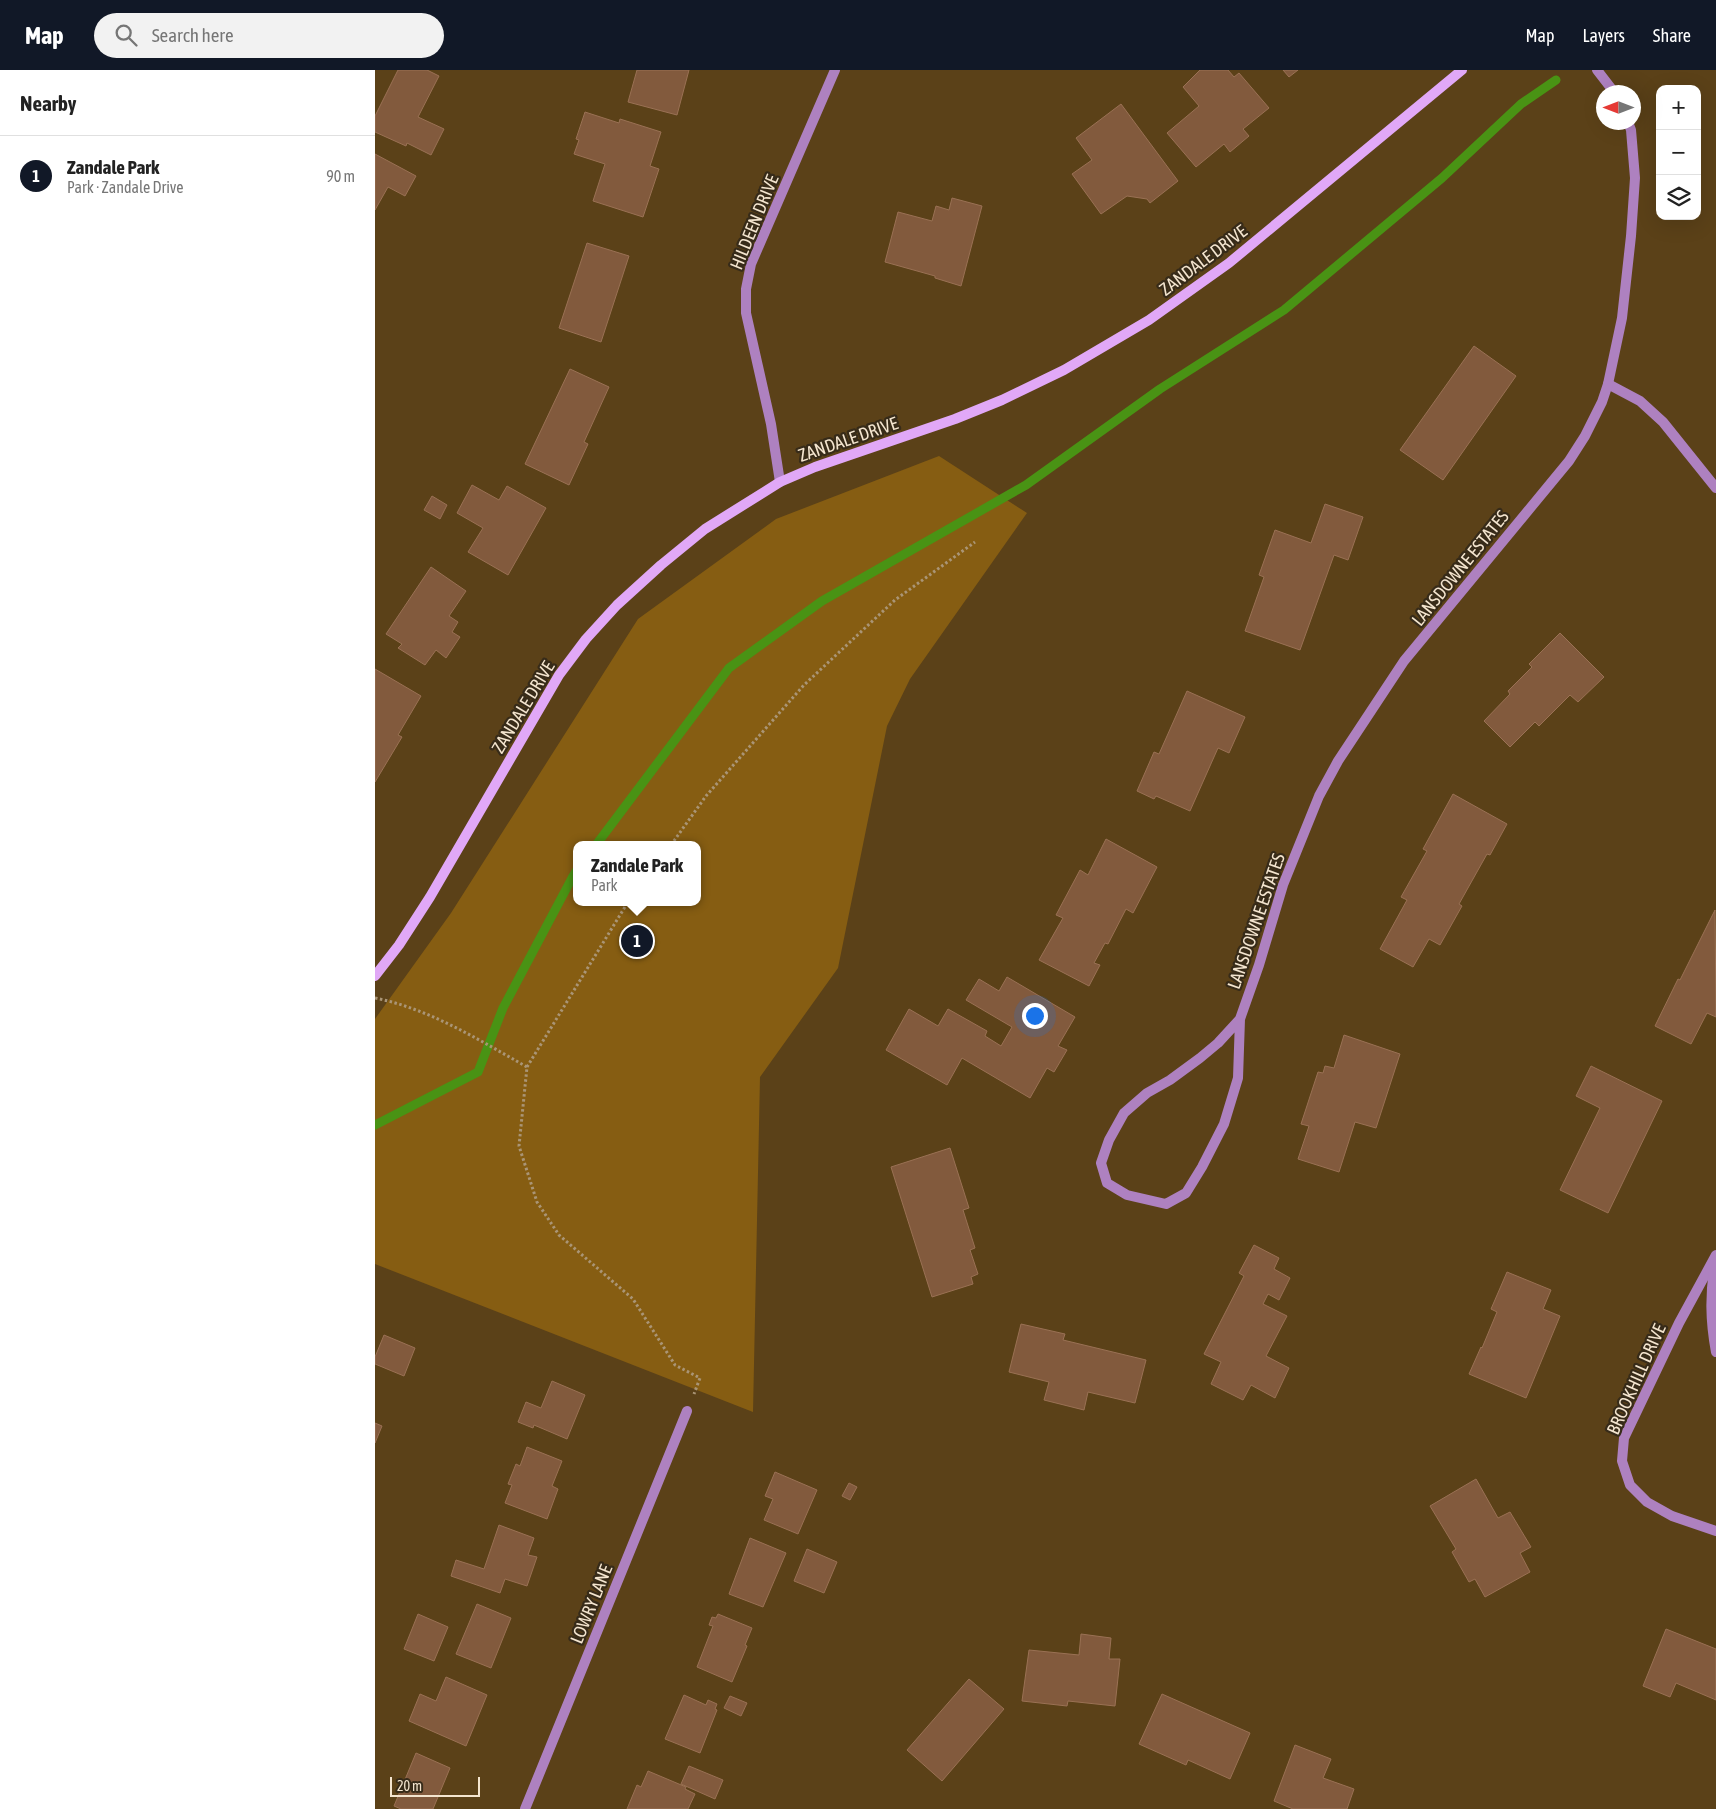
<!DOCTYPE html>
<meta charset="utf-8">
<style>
:root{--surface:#fff;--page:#f2f2f2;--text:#222;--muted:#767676;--line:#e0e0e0;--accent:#111827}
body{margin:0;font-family:"Asap Condensed",sans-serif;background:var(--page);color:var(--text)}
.controls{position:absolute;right:15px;top:15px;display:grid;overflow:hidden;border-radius:10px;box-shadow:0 5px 20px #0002}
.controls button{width:45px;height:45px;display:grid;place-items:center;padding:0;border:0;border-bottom:1px solid var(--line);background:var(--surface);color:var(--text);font:25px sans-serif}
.compass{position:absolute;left:1221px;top:15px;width:45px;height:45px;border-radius:50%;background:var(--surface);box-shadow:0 5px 20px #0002;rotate:270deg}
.scale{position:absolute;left:15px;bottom:12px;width:90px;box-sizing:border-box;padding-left:5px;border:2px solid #f4e5cf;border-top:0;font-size:14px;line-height:18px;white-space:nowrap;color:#f4e5cf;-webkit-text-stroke:4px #372b19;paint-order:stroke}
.you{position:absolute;left:659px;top:945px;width:18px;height:18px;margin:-12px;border:4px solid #fff;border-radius:50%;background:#1a73e8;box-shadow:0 0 0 8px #1a73e833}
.badge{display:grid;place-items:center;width:32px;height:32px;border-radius:50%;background:var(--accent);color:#fff;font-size:16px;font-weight:700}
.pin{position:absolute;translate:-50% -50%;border:2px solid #fff;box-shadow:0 1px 5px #0006}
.popup{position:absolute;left:198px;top:771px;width:128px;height:65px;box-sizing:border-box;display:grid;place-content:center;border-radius:10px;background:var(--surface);filter:drop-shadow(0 1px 4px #0005);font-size:16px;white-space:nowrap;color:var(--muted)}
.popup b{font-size:19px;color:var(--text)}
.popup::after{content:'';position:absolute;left:50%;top:100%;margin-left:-10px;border:10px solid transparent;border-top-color:var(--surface)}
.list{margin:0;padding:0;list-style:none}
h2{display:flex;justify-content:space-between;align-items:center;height:65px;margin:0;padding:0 20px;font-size:21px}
h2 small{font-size:16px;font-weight:400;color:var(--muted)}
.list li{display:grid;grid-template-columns:32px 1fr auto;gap:15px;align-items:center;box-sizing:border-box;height:80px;padding:0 20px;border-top:1px solid var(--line)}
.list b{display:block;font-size:19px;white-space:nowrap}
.list p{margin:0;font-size:16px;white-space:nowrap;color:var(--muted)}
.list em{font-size:16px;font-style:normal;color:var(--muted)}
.icon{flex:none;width:28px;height:28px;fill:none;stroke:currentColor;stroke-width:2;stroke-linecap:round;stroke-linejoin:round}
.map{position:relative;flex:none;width:1341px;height:1739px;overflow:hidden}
header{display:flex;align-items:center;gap:30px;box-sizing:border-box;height:70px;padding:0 25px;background:var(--accent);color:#fff}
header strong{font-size:24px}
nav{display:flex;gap:28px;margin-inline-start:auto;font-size:18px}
.search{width:350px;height:45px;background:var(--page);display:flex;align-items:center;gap:12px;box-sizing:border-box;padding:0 18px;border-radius:28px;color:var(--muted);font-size:19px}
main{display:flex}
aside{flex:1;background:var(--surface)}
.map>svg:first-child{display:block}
</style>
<header>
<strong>Map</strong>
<div class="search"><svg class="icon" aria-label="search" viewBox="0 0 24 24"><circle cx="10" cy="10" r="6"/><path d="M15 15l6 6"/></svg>Search here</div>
<nav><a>Map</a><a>Layers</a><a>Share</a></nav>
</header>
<main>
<aside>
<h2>Nearby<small></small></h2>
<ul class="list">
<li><span class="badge">1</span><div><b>Zandale Park</b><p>Park · Zandale Drive</p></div><em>90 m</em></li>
</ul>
</aside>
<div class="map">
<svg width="1341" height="1739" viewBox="0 0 1341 1739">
<rect width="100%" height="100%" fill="#5b4118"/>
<!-- green -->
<path fill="#865d12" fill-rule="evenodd" d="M564 386 652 443 535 609 512 656 463 898 385 1007 378 1342 0 1194V949L76 843 263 549 401 449ZM202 775H322V832H202Z"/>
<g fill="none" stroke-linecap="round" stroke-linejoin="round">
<!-- stream -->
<g stroke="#499314" stroke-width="9">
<path d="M221 775 354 598 447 531 651 415 785 319 909 240 1067 108 1146 34 1181 10"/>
<path d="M0 1055 103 1002 128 938 197 808 202 800"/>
</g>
</g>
<!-- building -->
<g fill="#825a3d" stroke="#9a7154">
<path d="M23 0H52L64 6 43 47 69 59 56 85 32 73 31 76 0 62V46Z"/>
<path d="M262 0H314L302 45 253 32Z"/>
<path d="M825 0H853L859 7 864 3 894 38 868 59 874 66 855 82 849 74 821 97 792 63 824 36 808 17Z"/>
<path d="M908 0H923L914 7Z"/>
<path d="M746 34 803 111 775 133 772 129 752 126 726 144 697 104 717 90 701 68Z"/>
<path d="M210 42 244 53 245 49 286 62 275 96 284 99 268 147 218 131 230 94 199 84 204 70 201 69Z"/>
<path d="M0 84 41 106 30 126 13 117 0 140Z"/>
<path d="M577 128 607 136 586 216 560 208V206L510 192 523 142 557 151 561 136 574 140Z"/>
<path d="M212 173 254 186 226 272 184 258Z"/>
<path d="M1099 276 1141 306 1068 410 1025 380Z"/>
<path d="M195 299 234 317 209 372 213 374 194 415 150 394Z"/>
<path d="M97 415 124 430 132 416 171 438 133 505 93 482 108 458 82 443Z"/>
<path d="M57 426 72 435 65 449 49 440Z"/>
<path d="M950 434 988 447 973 490 959 485 925 580 870 561 889 507 884 505 900 460 936 473Z"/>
<path d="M56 497 91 521 74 546 83 552 77 562 85 567 71 588 61 580 50 595 23 578 27 574 11 564Z"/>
<path d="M1185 563 1229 607 1203 632 1195 625 1164 656 1160 652 1135 677 1109 651 1135 624 1133 621 1157 597 1154 594Z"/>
<path d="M0 599 46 626 23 665 27 667 0 712Z"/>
<path d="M812 621 870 647 854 683 843 678 815 741 781 726 779 729 762 721 779 682 784 684Z"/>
<path d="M1078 724 1132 754 1115 785 1112 784 1084 834 1087 836 1065 875 1054 869 1038 897 1005 879 1032 830 1026 827 1052 781 1048 779Z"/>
<path d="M731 769 782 797 758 843 751 839 733 874 730 873 719 893 725 895 714 916 664 890 688 848 681 845 705 800 713 805Z"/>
<path d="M1340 840 1341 947 1332 943 1316 974 1280 956 1303 909 1305 910Z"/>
<path d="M632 907 700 947 683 976 692 980 679 1002 672 998 655 1028 587 988 572 1015 511 980 534 939 563 956 573 939 612 961 610 966 626 976 637 957 591 930 604 909 624 921Z"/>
<path d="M969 965 1025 984 1001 1058 980 1052 964 1102 923 1089 934 1056 926 1054 943 1002 948 1003 950 996 959 998Z"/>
<path d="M1216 996 1287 1031 1233 1143 1185 1120 1225 1038 1201 1026Z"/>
<path d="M575 1078 594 1138 588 1140 600 1178 595 1180 603 1204 596 1207 598 1214 557 1227 516 1097Z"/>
<path d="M879 1175 904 1188 899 1199 915 1208 904 1230 893 1224 888 1234 912 1246 891 1286 914 1298 900 1328 876 1315 868 1330 836 1314 846 1292 829 1284 869 1206 864 1203Z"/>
<path d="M1132 1202 1176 1220 1168 1239 1185 1246 1151 1328 1094 1304 1106 1277 1107 1278 1122 1242 1116 1239Z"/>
<path d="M646 1254 690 1264 688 1270 771 1290 760 1333 713 1322 709 1340 669 1330 674 1312 634 1302Z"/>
<path d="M9 1265 40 1278 29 1306 0 1294V1287Z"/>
<path d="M177 1311 210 1325 192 1369 159 1355 158 1358 143 1352 151 1332 166 1338Z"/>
<path d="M0 1353 7 1356 0 1373Z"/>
<path d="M152 1377 187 1391 177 1416 183 1419 172 1449 130 1433 137 1415 133 1414 141 1394 145 1396Z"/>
<path d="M400 1402 442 1420 423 1464 389 1450 398 1429 390 1426Z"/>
<path d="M1101 1409 1123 1448 1135 1442 1156 1477 1145 1483 1155 1502 1110 1527 1100 1509 1094 1512 1077 1482 1081 1479 1055 1436Z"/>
<path d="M474 1413 482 1417 475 1430 467 1426Z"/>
<path d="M124 1455 159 1468 153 1485 162 1487 152 1516 130 1509 125 1523 76 1506 81 1490 109 1499Z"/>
<path d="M375 1468 411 1483 388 1537 354 1524Z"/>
<path d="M432 1479 462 1492 449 1523 419 1511Z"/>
<path d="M102 1534 136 1548 116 1598 81 1584Z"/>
<path d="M43 1544 73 1557 59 1591 29 1579Z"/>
<path d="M343 1544 377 1558 370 1575 372 1576 357 1612 322 1597 338 1556 334 1555 337 1547 341 1548Z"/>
<path d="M1291 1559 1341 1579V1630L1301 1613 1295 1627 1268 1616Z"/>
<path d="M706 1564 736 1568 734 1589H745L740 1636 693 1631 692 1636 647 1631 654 1580 704 1585Z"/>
<path d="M71 1607 112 1625 91 1676 34 1651 45 1624 61 1631Z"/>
<path d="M594 1609 629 1639 567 1711 532 1680Z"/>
<path d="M787 1624 875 1663 855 1709 813 1690 811 1695 764 1674Z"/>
<path d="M309 1625 331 1635 333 1630 342 1634 340 1639 342 1640 325 1683 290 1669Z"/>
<path d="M355 1626 372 1633 366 1646 349 1638Z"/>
<path d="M920 1675 956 1689 948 1708 979 1719 972 1739H918L899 1731Z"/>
<path d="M41 1683 75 1698 58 1739H26L19 1736Z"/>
<path d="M314 1696 348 1710 340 1729 306 1714Z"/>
<path d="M273 1701 311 1717 310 1719 320 1724 313 1739H252L262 1715 266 1717Z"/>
</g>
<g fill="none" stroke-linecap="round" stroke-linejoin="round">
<!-- path -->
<g stroke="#aa9576" stroke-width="3" stroke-dasharray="2.5 2.5" stroke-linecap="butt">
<path d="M296 775 331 726 429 615 520 530 600 472"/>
<path d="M0 928C55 939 104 970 152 997L144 1076 162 1132 184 1165 258 1229 300 1295 325 1308 319 1324"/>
<path d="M152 997 253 832"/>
</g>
<!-- street -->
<g stroke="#ae81c0" stroke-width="10">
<path d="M1222 0 1239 22"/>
<path d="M1233 314 1265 331 1288 352 1341 418"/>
<path d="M405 412 396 354 371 243V219L376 194 460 0"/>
<path d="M865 949 843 973 825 988 795 1010 772 1023 749 1043 734 1070 726 1093 732 1113 752 1125 791 1134 811 1123 827 1097 849 1054 863 1008 865 949 884 895 908 815 944 726 963 691 1029 591 1194 391 1210 366 1227 332 1233 314 1247 248 1256 166 1260 108 1256 60 1253 52"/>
<path d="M1341 1185 1304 1253 1249 1368 1247 1391 1255 1415 1272 1432 1297 1446 1341 1461"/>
<path d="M1340 1192C1335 1224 1335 1250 1341 1282"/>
<path d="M150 1739 312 1341"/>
</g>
<!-- secondary -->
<path stroke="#e1a8f7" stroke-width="10" d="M0 906 24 875 55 827 184 605 211 569 242 535 286 495 330 459 405 412 440 397 580 349 627 330 689 300 774 250 854 193 1087 0"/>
</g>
<g text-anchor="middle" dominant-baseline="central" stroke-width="4.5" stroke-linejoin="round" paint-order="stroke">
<!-- street labels -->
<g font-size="18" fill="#f4e5cf" stroke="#372b19">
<text transform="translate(379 152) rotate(-68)">HILDEEN DRIVE</text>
<text transform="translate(828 190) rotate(-37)">ZANDALE DRIVE</text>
<text transform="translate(473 369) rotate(-19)">ZANDALE DRIVE</text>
<text transform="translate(1085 498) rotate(-51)">LANSDOWNE ESTATES</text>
<text transform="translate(148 637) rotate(-59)">ZANDALE DRIVE</text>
<text transform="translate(881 851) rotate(-71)">LANSDOWNE ESTATES</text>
<text transform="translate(1261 1309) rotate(-66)">BROOKHILL DRIVE</text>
<text transform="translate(216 1534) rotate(-68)">LOWRY LANE</text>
</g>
</g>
</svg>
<div class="controls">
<button>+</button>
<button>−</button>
<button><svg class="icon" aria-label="layers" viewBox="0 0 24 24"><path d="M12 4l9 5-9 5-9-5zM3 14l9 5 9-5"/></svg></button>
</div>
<svg class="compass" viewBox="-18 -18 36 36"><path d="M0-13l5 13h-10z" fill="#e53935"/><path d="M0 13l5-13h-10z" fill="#767676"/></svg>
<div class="scale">20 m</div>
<div class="you"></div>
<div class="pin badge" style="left:262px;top:871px">1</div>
<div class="popup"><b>Zandale Park</b>Park</div>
</div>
</main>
